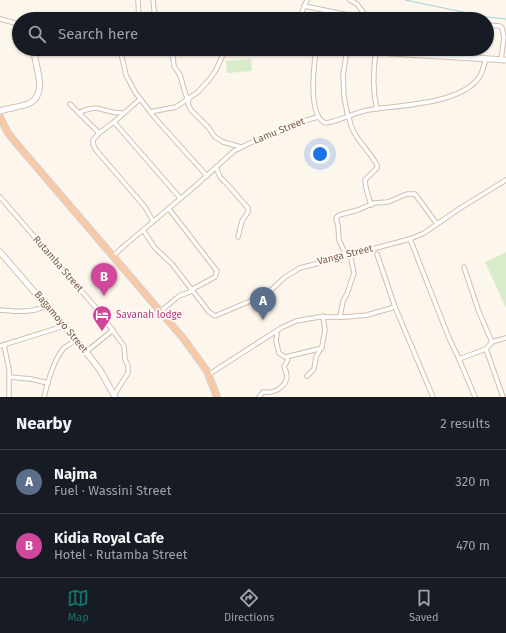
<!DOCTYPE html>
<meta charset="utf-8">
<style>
:root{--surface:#171b24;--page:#242831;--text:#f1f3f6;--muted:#9ea1a6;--line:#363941;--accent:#0f766e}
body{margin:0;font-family:"Fira Sans",sans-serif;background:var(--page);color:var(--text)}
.you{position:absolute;left:320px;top:154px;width:14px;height:14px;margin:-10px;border:3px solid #fff;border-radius:50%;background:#1a73e8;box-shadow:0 0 0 6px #1a73e833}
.badge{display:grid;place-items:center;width:26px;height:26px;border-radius:50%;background:var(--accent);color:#fff;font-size:13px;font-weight:700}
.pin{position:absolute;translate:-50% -33px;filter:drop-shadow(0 1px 2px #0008)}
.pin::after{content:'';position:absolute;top:21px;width:14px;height:12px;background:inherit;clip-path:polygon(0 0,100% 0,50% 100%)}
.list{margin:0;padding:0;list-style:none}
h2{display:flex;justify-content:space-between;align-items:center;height:52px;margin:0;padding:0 16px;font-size:17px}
h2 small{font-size:13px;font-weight:400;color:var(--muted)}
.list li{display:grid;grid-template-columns:26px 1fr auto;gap:12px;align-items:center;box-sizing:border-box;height:64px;padding:0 16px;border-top:1px solid var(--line)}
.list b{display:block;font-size:15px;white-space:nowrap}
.list p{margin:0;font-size:13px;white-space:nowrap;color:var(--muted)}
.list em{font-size:13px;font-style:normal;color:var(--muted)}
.icon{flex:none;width:22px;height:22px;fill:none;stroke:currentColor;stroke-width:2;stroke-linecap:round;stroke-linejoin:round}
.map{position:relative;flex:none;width:506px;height:397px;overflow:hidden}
.search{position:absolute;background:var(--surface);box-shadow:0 1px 3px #0004;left:12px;right:12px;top:12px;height:44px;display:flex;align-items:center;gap:10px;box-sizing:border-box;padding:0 14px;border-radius:22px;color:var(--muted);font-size:15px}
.sheet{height:180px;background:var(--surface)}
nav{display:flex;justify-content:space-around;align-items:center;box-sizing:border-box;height:56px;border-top:1px solid var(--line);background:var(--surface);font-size:11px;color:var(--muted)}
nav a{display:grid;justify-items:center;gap:2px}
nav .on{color:var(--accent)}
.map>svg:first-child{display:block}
</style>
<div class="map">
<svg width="506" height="397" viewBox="0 0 506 397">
<rect width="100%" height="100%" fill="#fdf6ec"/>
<!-- green -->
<g fill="#d8ecc9">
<path d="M251 59 252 71 227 73 226 61Z"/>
<path d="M506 252V308L485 262Z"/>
</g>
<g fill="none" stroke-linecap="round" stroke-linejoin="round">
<!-- stream -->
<path stroke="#a5d3da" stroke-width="1" d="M405 0 487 17 506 19"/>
<!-- minor casing -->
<g stroke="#d1beb0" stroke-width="5.5">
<g id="minor">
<path d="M138 0 139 19"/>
<path d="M153 0 155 19"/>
<path d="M350 0 357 4 368 19"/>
<path d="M304 6 368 19"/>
<path d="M0 19 19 24"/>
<path d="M299 19 307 0"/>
<path d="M487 25 500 26 502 28 504 37 501 60"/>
<path d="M120 49 126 75 135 92 155 118 207 176"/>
<path d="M172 49 174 66 180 75 187 99"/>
<path d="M316 49C314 65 307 117 326 123 340 121 353 113 368 110 398 105 462 105 480 76 483 71 484 64 486 58"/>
<path d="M347 49 343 75 344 97 348 117"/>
<path d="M376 51C373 71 372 89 377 109"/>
<path d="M189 98 188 104 191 110 208 127 215 137 223 142 241 147"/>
<path d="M140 99 114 122 99 133 93 140V144L96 150 145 207 153 221"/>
<path d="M70 104 99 133"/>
<path d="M150 112 176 107 198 92 209 80 216 70 222 57 223 49"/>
<path d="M79 113C101 102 103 114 124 113"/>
<path d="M349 116C351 137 368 148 377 165V168L365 180 366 188 371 205"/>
<path d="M114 122 180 198"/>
<path d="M216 167 220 177 227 184 248 208V212L242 221 238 237"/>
<path d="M0 197 97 309 124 346 125 359 128 366V373L114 395"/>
<path d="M169 209 217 271 215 277 191 290"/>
<path d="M143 230 155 248 172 264 209 312 215 316 267 294 285 277 300 268 410 239 424 233 462 207 506 180"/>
<path d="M410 239 449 338 459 359"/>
<path d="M377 254 395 307 433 397"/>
<path d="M346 255 339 240 338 226 336 218 339 215 358 210 374 203 388 202 407 194H415L437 224"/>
<path d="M113 256 124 246 193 188 234 151 250 143 277 133 293 124 318 117"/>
<path d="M464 267 479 312 492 342"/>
<path d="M0 310C14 311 34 314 46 305"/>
<path d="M161 311 179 296 192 291"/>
<path d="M340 317 343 301 347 294 354 273 350 254"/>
<path d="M4 345 9 369V397"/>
<path d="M0 346 64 326"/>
<path d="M86 352 113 330"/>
<path d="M286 357 322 348"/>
<path d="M208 375 281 328 296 321 319 317H346L367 315 395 307"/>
<path d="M307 376 314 369 316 357 322 346 325 330 323 316"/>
<path d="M10 377 31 379 48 383"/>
<path d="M44 397C47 383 54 360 63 349 67 345 72 343 76 340"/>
<path d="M259 397 263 392C278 394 293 382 284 367 291 355 287 360 279 353L276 341 277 334 276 332"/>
<path d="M475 397 459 359 486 349"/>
<path d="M503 397 486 349 492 342 506 338"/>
</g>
</g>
<!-- secondary casing -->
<g stroke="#d6c0b0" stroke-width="7">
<g id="secondary">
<path d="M359 49 391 53 506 60"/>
<path d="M0 111C9 108 19 107 28 104 50 94 34 66 34 49"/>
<path d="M0 252 86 352 100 370 115 397"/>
</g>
</g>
<!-- trunk casing -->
<g stroke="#dad1cd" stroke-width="8">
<path id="trunk" d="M0 117 8 133 16 143 183 338 207 371 217 397"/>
</g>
<!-- minor -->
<use href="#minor" stroke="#fff" stroke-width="3.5"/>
<!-- secondary -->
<use href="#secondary" stroke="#fff" stroke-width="5"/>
<!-- trunk -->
<use href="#trunk" stroke="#f9c8a4" stroke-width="5.5"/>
</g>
<!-- icons -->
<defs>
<g id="hotel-pin" transform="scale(1)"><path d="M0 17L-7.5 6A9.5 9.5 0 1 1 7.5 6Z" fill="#d1479c" stroke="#fffaf3"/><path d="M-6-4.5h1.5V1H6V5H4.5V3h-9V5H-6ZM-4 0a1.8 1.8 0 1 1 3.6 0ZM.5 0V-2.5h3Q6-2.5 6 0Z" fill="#fff"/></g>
</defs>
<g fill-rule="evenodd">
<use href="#hotel-pin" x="102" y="315"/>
</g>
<g text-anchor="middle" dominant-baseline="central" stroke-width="3.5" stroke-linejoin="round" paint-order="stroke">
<!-- street labels -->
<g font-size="10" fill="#7a5c4d" stroke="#fffaf3">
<text transform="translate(279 131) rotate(-22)">Lamu Street</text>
<text transform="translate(345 255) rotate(-14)">Vanga Street</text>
<text transform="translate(58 264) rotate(49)">Rutamba Street</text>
<text transform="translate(61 322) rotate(50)">Bagamoyo Street</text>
</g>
<!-- hotel labels -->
<g font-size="10" fill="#b23c85" stroke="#fffaf3" text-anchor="start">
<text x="116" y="315">Savanah lodge</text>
</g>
</g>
</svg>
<div class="you"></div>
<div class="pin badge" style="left:263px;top:320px;background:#5c6f8a">A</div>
<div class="pin badge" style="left:104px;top:296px;background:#d1479c">B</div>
<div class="search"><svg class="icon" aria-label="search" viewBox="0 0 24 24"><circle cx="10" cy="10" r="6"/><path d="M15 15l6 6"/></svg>Search here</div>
</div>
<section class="sheet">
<h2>Nearby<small>2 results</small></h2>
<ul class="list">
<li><span class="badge" style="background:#5c6f8a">A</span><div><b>Najma</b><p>Fuel · Wassini Street</p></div><em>320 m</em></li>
<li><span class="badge" style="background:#d1479c">B</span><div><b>Kidia Royal Cafe</b><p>Hotel · Rutamba Street</p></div><em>470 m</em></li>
</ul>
</section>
<nav>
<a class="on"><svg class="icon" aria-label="map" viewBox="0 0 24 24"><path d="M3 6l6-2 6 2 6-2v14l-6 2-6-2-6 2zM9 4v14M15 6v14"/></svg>Map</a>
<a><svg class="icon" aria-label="directions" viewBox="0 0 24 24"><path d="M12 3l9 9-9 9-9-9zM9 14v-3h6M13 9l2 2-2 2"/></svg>Directions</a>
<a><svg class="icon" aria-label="saved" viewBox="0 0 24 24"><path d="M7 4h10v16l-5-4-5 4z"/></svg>Saved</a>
</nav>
